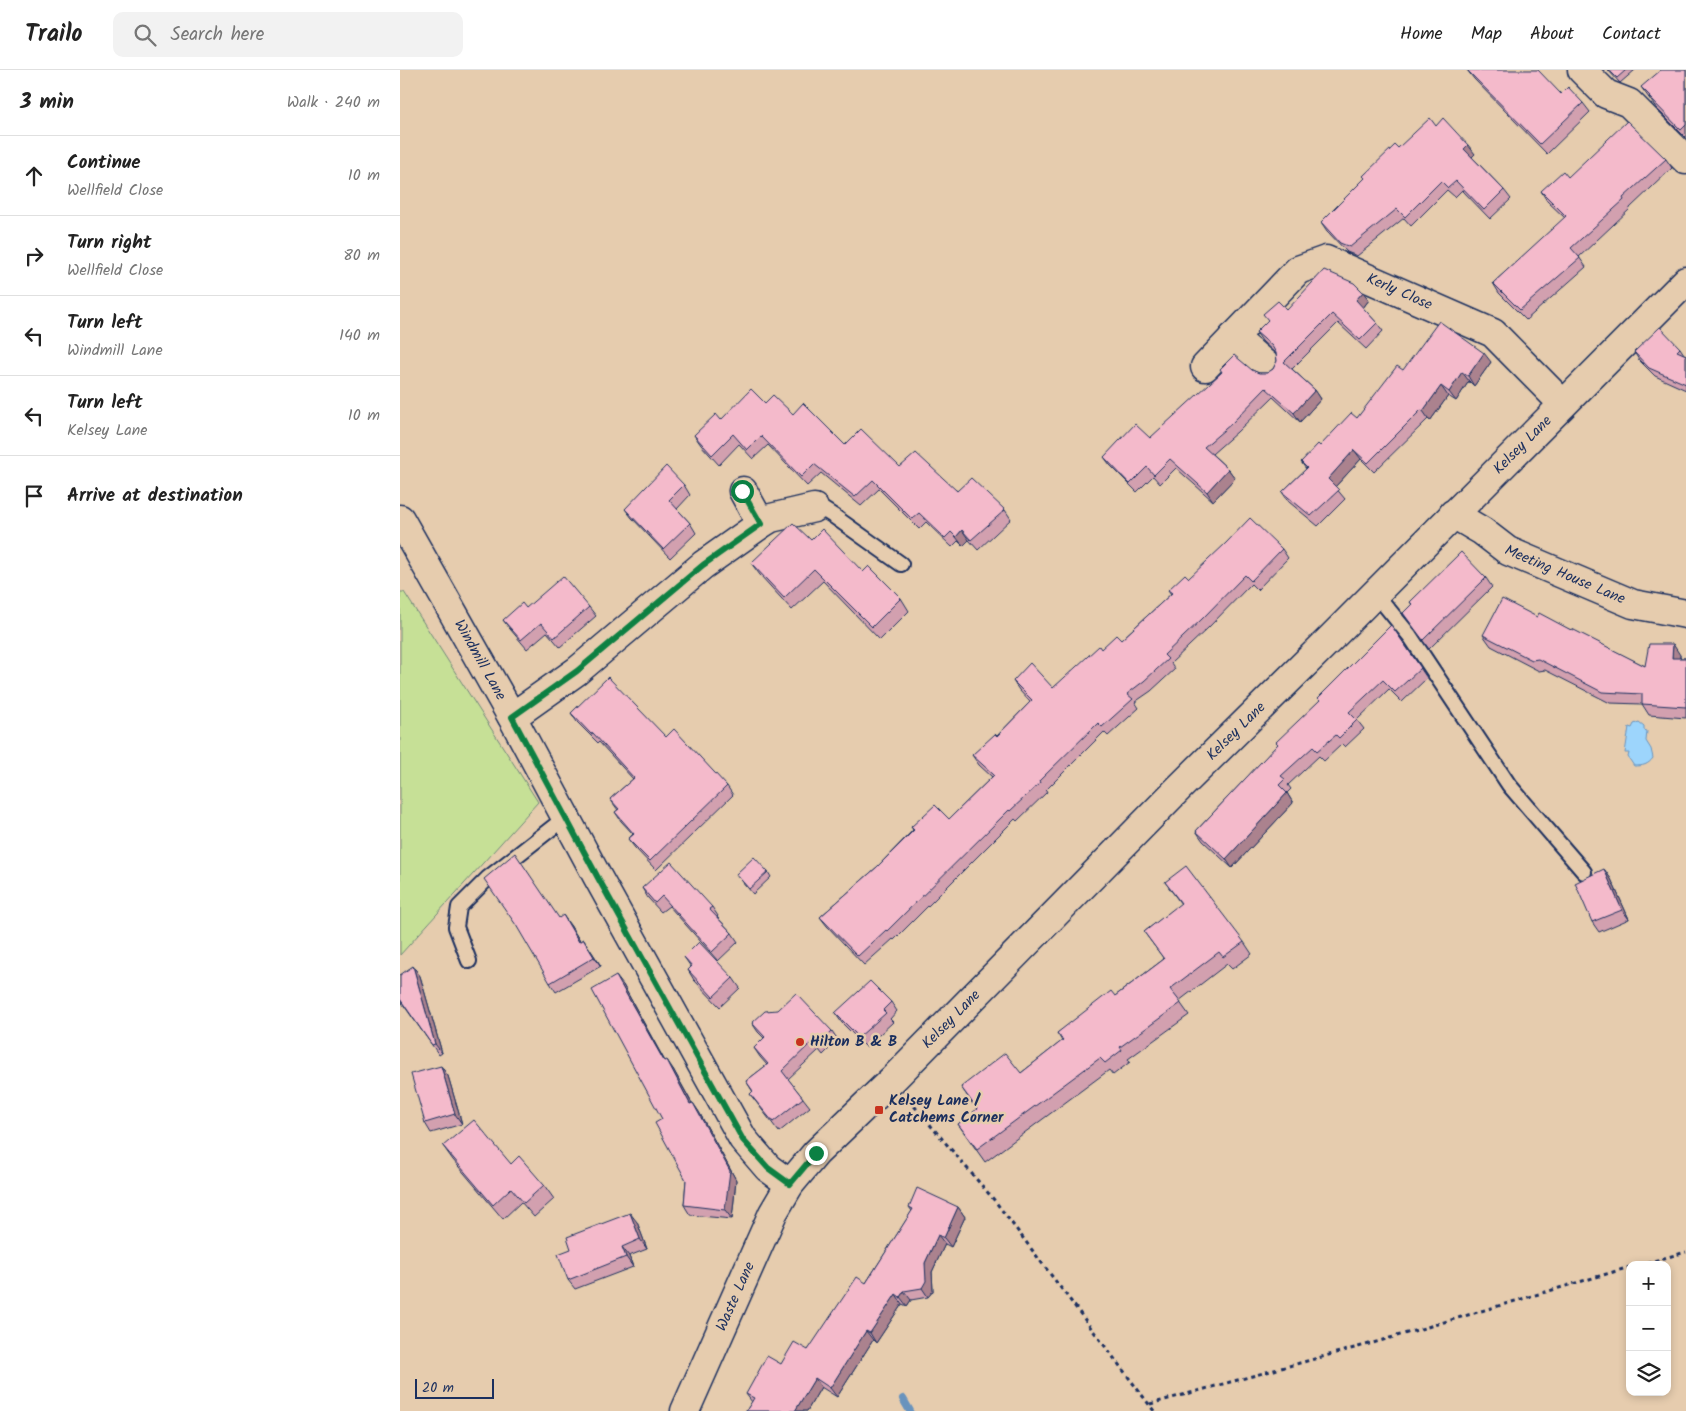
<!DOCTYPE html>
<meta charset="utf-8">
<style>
:root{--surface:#fff;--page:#f2f2f2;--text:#222;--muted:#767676;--line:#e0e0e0}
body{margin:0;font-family:Kalam,sans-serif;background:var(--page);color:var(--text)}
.controls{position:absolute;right:15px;bottom:15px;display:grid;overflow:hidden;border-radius:10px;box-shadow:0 2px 8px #0003}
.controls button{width:45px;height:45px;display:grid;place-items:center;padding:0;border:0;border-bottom:1px solid var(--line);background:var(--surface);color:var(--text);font:25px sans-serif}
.scale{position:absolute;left:15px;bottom:12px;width:79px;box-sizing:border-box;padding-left:5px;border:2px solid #1b2f5e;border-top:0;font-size:14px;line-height:18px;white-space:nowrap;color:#1b2f5e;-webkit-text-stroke:4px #e6ccae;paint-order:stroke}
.stop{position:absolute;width:15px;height:15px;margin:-11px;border:4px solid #0b8043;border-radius:50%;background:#fff}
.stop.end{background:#0b8043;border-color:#fff;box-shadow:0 1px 5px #0008}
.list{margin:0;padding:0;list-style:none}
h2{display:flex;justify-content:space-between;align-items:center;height:65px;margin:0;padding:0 20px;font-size:21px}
h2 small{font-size:16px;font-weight:400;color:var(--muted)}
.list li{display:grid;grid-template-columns:32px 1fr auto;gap:15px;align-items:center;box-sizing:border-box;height:80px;padding:0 20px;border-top:1px solid var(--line)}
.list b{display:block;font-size:19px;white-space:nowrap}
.list p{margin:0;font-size:16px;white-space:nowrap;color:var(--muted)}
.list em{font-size:16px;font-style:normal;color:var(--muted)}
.icon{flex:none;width:28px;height:28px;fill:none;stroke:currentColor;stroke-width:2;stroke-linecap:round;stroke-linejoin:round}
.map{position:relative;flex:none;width:1286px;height:1341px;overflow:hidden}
header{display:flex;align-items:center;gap:30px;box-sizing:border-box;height:70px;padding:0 25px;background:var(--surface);border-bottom:1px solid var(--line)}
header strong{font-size:24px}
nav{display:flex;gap:28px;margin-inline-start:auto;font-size:18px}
.search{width:350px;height:45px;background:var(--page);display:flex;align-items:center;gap:12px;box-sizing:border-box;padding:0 18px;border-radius:10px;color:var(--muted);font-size:19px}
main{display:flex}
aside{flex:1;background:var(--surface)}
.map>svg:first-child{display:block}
</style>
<header>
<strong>Trailo</strong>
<div class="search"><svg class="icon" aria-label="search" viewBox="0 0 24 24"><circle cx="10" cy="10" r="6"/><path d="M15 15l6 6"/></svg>Search here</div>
<nav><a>Home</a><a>Map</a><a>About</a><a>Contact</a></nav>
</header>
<main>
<aside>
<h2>3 min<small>Walk · 240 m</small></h2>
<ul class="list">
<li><svg class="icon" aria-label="ahead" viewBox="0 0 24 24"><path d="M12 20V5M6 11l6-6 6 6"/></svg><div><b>Continue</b><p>Wellfield Close</p></div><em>10 m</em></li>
<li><svg class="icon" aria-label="right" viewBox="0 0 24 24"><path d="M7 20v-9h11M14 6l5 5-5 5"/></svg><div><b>Turn right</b><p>Wellfield Close</p></div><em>80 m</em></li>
<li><svg class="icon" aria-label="left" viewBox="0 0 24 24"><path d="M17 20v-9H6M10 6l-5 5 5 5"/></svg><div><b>Turn left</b><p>Windmill Lane</p></div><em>140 m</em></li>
<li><svg class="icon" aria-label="left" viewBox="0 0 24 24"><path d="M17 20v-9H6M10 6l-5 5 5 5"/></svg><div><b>Turn left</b><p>Kelsey Lane</p></div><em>10 m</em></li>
<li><svg class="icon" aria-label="arrive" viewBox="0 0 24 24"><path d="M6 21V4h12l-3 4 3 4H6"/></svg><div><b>Arrive at destination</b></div></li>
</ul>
</aside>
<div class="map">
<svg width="1286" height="1341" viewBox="0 0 1286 1341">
<rect width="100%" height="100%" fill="#e6ccae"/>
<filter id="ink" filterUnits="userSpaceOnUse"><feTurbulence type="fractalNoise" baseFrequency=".02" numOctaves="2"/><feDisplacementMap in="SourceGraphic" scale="10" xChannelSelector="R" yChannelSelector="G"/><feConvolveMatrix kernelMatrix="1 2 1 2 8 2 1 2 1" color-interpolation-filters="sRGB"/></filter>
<g filter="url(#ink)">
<!-- green -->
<path fill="#c6e096" stroke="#70887a" d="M0 522H4L138 732 0 885Z"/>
<!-- water -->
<path fill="#9dd5fc" stroke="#6993bd" d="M1239 652 1244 656V660L1247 661 1246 671 1251 679 1253 688C1248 695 1243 696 1234 696L1228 687 1229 683H1225L1229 657 1232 658 1234 654Z"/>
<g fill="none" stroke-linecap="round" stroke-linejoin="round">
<!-- stream -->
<path stroke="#6993bd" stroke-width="8" d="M503 1329 510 1341"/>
<!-- service casing -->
<g stroke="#1b2f5e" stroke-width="18">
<g id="service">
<path d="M414 438 424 440 435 447 501 494"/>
<path d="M975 523 1010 566 1109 715 1184 802"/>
<path d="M69 891 56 857 59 837 88 808 166 747"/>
</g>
</g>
<!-- minor casing -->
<g stroke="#1b2f5e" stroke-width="31">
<g id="minor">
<path d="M1182 0 1206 24 1229 33 1286 90"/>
<path d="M833 267 868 297"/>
<path id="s1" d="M805 297 898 200 926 190 1093 263 1163 334"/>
<path d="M343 421 361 454"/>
<path id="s2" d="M1053 444 1082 461 1108 481 1233 534 1286 544"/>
<path id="s3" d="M0 449 112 647 197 806 343 1069 368 1098 390 1114"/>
<path d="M112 647 177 601 303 495 361 454 371 448 414 438"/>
</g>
</g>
<!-- secondary casing -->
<g stroke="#1b2f5e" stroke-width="31">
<g id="secondary">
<path id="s4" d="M285 1341 373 1143 390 1114 416 1083 492 1010 779 718 931 568 1286 211"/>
</g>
</g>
<!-- path -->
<g stroke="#1b2f5e" stroke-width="3" stroke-dasharray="4 4" stroke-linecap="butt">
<path d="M509 1030 595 1131 754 1341"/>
<path d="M1239 1195 1286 1182"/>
<path d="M750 1334 980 1271 1230 1197"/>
</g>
<!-- service -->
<use href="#service" stroke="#e6ccae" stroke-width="14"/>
<!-- minor -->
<use href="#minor" stroke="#e6ccae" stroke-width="28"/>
<!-- secondary -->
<use href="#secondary" stroke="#e6ccae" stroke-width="28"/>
</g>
<!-- wall -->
<g fill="#d2a0af" stroke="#1b2f5e">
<path d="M1067 0 1161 24 1183 33 1190 42 1147 84 1074 9Z"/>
<path d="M1208 0H1235L1220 13Z"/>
<path d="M1286 0V68L1257 39 1241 17Z"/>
<path d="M1036 56 1075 84 1072 87 1104 120 1111 129 1090 149 1062 120 1055 127 1047 120 1011 156 1004 148 957 186 947 182 927 161 921 152 965 108 963 106 998 78Z"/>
<path d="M1266 89 1272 98 1230 138V139L1179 187 1186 197 1126 250 1099 223 1093 213 1165 148 1147 131 1141 121 1168 107Z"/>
<path d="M963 222 969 230 963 238 977 253 983 261 966 279 938 253 892 299 915 320 921 329 900 352 873 327 837 362 812 384 828 399 835 408 813 431 776 398 760 414 753 406 737 422 710 395 704 387 750 368 852 300 859 303H867L873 299 877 291 876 284 862 271 856 262Z"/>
<path d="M1280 278 1284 284 1286 285V320L1255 306 1239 290 1234 282Z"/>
<path d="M1091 292 1074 316 1069 311 1056 331 1048 326 1030 351 1028 349 974 402 961 389 935 417 945 429 918 456 889 432 882 422 906 399 901 392 920 376 957 348 1003 300Z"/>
<path d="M365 333 393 344 445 375 605 440 611 449 578 480 569 470 563 476 558 471 552 477 526 452 519 459 479 419 461 436 421 403 407 416 368 375 353 389 339 374 319 395 301 375 294 365 321 350Z"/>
<path d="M284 415 290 425 277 439 290 453 296 463 270 488 232 448 225 439Z"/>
<path d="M411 470 463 502 501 528 509 541 480 570 423 511 392 540 360 505 351 493Z"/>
<path d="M882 479 888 488 857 520 851 514 808 558 771 593 775 599 751 621 735 632 739 638 708 666 704 662 646 720 647 722 617 751 615 749 494 870 493 869 464 895 427 856 420 847 477 797 513 760 511 757 549 749 592 707 579 695 572 685 597 666 630 632 619 620 613 611 653 618 701 579 721 570 771 524 768 520 789 508Z"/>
<path d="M1086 508 1092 517 1029 579 1003 543 1012 535 1010 532Z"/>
<path d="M189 537 196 546 160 577 147 562 127 579 110 559 103 550 126 538Z"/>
<path d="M1137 547 1171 560 1245 596 1280 585V588H1286V648L1249 645 1242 634 1210 633 1145 600 1139 601 1091 576 1083 565Z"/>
<path d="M991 555 1027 608 1002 632 989 619 957 650 964 659 945 677 942 674 924 691 919 686 888 715 891 719 887 723 893 733 832 798 803 771 796 761Z"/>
<path d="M171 643 266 667 327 716 333 725 256 800 235 778 228 769 233 764 221 751 215 742 218 740 210 729 233 709 199 672 198 673 177 652Z"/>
<path d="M1204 799 1211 809 1229 849 1199 862 1192 852Z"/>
<path d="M368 802 371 807 353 824 336 804Z"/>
<path d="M765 812 844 872 852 884 832 899 827 894 779 931 789 945 728 989 730 992 713 1005 709 1000 585 1092 558 1054 577 1040 561 1017 621 1003 662 971 657 963 715 926 764 889 744 862 781 834Z"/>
<path d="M242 818 312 837 318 846 317 847 332 863 338 872 318 891 269 836 261 842 248 828Z"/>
<path d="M159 848 170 855 180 871 183 869 201 896 156 922 150 913Z"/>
<path d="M284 887 333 908 340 918 320 937 294 910 288 900 291 897Z"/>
<path d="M13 896 20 906 42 983 39 985 0 930Z"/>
<path d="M223 915 265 991 273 999 292 1033H293L299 1042 336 1110 332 1149 290 1145 284 1135 286 1110 262 1049Z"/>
<path d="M491 932 497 941 490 949 493 952 466 977 442 953 435 943Z"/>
<path d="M352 953 432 961 438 970 423 985 419 980 388 1009 410 1037 379 1062 350 1024 353 1022 346 1011 367 995 360 987 354 978 364 968 358 962Z"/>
<path d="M41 996 48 1006 62 1054 31 1063 25 1053Z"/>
<path d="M43 1076 111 1094 144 1115 154 1129 134 1147 121 1132 103 1149 53 1090Z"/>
<path d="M509 1137H558L565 1147 551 1177 545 1174 532 1202 533 1221 528 1227 511 1230 507 1236 502 1234 476 1273 473 1270 437 1327 421 1317 407 1341H346L352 1332 346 1324 381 1294 408 1280 466 1213 512 1141Z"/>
<path d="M237 1152 247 1179 229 1186 233 1197 175 1219 168 1210Z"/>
</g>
<!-- shaded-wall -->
<g fill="#ab828e" stroke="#1b2f5e">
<path d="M1068 75 1075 84 1071 88 1064 79Z"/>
<path d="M963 222 969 230 962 239 956 230Z"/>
<path d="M1084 283 1091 292 1074 316 1068 306Z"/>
<path d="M1062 302 1069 311 1056 331 1049 322Z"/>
<path d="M1041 316 1048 326 1030 351 1023 341Z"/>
<path d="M915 320 921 329 900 352 894 343Z"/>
<path d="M954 380 961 389 934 418 928 409Z"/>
<path d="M828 399 835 408 813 431 807 422Z"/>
<path d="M562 460 569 470 563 476 556 467Z"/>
<path d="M1273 574 1280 585 1279 599 1272 588Z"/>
<path d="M887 723 893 733 832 798 826 789Z"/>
<path d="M1204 799 1211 809 1229 849 1222 840Z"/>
<path d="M163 845 170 855 186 881 179 872Z"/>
<path d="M183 869 190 879 201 896 194 887Z"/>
<path d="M13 896 20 906 42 983 35 974Z"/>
<path d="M216 906 223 915 270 1001 264 991Z"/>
<path d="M267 990 273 999 297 1043 290 1034Z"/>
<path d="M41 996 48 1006 62 1054 55 1044Z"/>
<path d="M293 1033 299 1042 336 1110 332 1149 325 1140Z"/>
<path d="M558 1137 565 1147 551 1177 544 1168Z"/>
<path d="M230 1143 237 1152 247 1179 240 1169Z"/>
<path d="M538 1165 545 1174 532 1202 533 1221 528 1227 522 1218 525 1193Z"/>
<path d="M222 1177 229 1186 233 1197 226 1187Z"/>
<path d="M504 1221 511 1230 507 1236 500 1227Z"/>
<path d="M496 1224 502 1234 476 1273 470 1263Z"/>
<path d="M466 1261 473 1270 437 1327 430 1318Z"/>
<path d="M415 1308 421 1317 407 1341H395Z"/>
</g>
<!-- building -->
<g fill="#f4bacb" stroke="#1b2f5e">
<path d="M1067 0H1138L1161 24 1168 17 1183 33 1140 74Z"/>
<path d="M1209 0H1226L1217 8Z"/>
<path d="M1261 0H1286V55L1281 60 1249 27 1250 26 1241 17Z"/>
<path d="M1030 48 1036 56 1043 48 1068 75 1064 79 1104 120 1084 140 1056 111 1048 118 1041 111 1005 147 997 139 950 177 940 173 921 152 965 108 963 106 995 75 998 78Z"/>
<path d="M1227 51 1266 89 1223 128 1224 130 1171 178 1180 188 1120 240 1093 213 1166 146 1141 121 1163 101 1168 107Z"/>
<path d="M924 200 954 213 963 222 956 230 977 253 960 270 932 244 884 292 915 320 894 343 866 318 831 354 804 377 828 399 807 422 770 389 754 405 747 397 730 414 704 387 735 354 750 368 822 302 820 299 834 285 852 300 859 303H867L873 299 877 291 876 283 872 276 856 262 868 250 863 244 878 231 887 240Z"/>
<path d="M1039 251 1084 283 1068 306 1062 302 1049 322 1041 316 1023 341 1021 340 968 393 954 380 928 409 939 420 911 446 882 422 907 398 901 392 918 374 920 376 951 343 957 348 997 296 1003 300Z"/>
<path d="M1260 257 1280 278 1277 281 1286 285V314L1249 298 1234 282Z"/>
<path d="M351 319 365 333 373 325 393 344 403 333 445 375 461 359 500 397 516 383 557 421 571 408 605 440 571 470 562 460 556 467 551 462 545 468 519 443 512 449 473 410 455 427 414 394 401 407 361 366 347 380 333 364 312 385 294 365 316 344 321 350Z"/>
<path d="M266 396 284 415 269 430 290 453 263 479 225 439Z"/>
<path d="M850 448 882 479 851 511 845 505 802 549 764 585 768 589 744 611 727 624 733 629 702 657 698 653 639 711 640 713 610 741 609 740 487 861 486 860 458 886 420 847 477 797 514 760 511 757 535 735 549 749 594 705 572 685 595 664 597 666 632 630 613 611 630 593 653 618 699 576 701 579 716 565 721 570 772 523 768 520 785 504 789 508 826 473Z"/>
<path d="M393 453 411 470 422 459 463 502 469 496 501 528 472 557 414 499 384 528 351 493Z"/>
<path d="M1061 482 1086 508 1023 570 1003 543 1012 534 1010 532Z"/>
<path d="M163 506 189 537 154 568 141 553 121 570 103 550 122 533 126 538Z"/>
<path d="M1102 529 1137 547 1139 543 1171 560 1172 559 1245 596 1249 574H1273L1272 588H1286V637L1242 634V624L1202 622 1138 589 1132 590 1083 565Z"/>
<path d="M991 555 1021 598 995 622 983 610 949 642 957 650 939 668 936 665 917 681 913 677 881 706 885 709 879 715 887 723 826 789 796 761 878 674 876 672 920 630 918 628Z"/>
<path d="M208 607 266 667 274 659 327 716 250 791 228 769 234 764 215 742 219 739 210 729 234 708 193 663 191 664 171 643Z"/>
<path d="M115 783 159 848 163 845 179 872 183 869 194 887 150 913 116 855 84 809Z"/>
<path d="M354 787 368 802 349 819 336 804Z"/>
<path d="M271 792 312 837 309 839 332 863 312 882 262 826 255 833 242 818Z"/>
<path d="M786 796 844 872 823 887 819 882 770 919 781 933 720 977 722 980 705 993 700 988 577 1079 558 1054 577 1039 561 1017 605 983 621 1003 663 970 657 963 711 921 715 926 764 889 744 862 781 833 765 812Z"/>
<path d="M1204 799 1222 840 1192 852 1175 813Z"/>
<path d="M299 872 333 908 313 927 288 900 292 896 284 887Z"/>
<path d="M13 896 35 974 32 975 0 929V905Z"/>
<path d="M216 906 264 991 267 990 290 1034 293 1033 330 1101 325 1140 284 1135 286 1110 255 1053 262 1049 192 920Z"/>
<path d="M470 911 491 932 483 940 486 943 459 967 435 943Z"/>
<path d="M396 923 432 961 417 975 413 971 382 1001 403 1028 373 1052 350 1024 353 1021 346 1011 368 994 354 978 365 967 352 953 365 941 378 940Z"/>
<path d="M41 996 55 1044 25 1053 11 1004Z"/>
<path d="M74 1050 111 1094 119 1086 144 1115 124 1133 111 1118 93 1135 43 1076Z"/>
<path d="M517 1118 558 1137 544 1168 538 1165 525 1193 526 1211 522 1218 504 1221 500 1227 496 1224 470 1263 466 1261 430 1318 415 1308 395 1341H346L354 1328 346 1324 367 1286 381 1294 394 1272 408 1280 457 1207 466 1213 513 1139 509 1137Z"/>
<path d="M230 1143 240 1169 222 1177 226 1187 168 1210 158 1184 171 1179 167 1167Z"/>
</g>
</g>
<g fill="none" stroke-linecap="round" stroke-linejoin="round" filter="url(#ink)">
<!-- route -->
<path stroke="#0b8043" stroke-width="6" d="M342 421 361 454 303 495 177 601 112 647 197 806 343 1070 368 1098 390 1114 416 1083"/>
</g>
<!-- markers -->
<g fill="#c8321e" stroke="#e6ccae" stroke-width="2">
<circle cx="400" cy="972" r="5"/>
<rect x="474" y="1035" width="10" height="10" rx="2.5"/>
</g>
<g text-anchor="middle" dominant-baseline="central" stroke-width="5" stroke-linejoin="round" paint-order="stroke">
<!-- street labels -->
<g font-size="15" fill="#1b2f5e" stroke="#e6ccae">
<text stroke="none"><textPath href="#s1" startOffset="244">Kerly Close</textPath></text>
<text stroke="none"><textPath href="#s4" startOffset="1291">Kelsey Lane</textPath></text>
<text stroke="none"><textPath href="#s2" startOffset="128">Meeting House Lane</textPath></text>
<text stroke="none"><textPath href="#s3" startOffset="162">Windmill Lane</textPath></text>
<text stroke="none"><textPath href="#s4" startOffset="886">Kelsey Lane</textPath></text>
<text stroke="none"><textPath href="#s4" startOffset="481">Kelsey Lane</textPath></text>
<text stroke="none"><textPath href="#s4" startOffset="125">Waste Lane</textPath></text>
</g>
<!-- poi labels -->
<g font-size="15" font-weight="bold" fill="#1b2f5e" stroke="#e6ccae" text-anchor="start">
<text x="410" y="972">Hilton B &amp; B</text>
<text x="489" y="1031">Kelsey Lane /<tspan x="489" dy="17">Catchems Corner</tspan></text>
</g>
</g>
</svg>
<div class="controls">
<button>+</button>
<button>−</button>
<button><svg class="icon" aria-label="layers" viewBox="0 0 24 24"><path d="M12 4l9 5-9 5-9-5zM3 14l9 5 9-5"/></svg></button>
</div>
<div class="scale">20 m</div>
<div class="stop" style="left:342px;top:421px"></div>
<div class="stop end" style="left:416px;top:1083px"></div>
</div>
</main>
